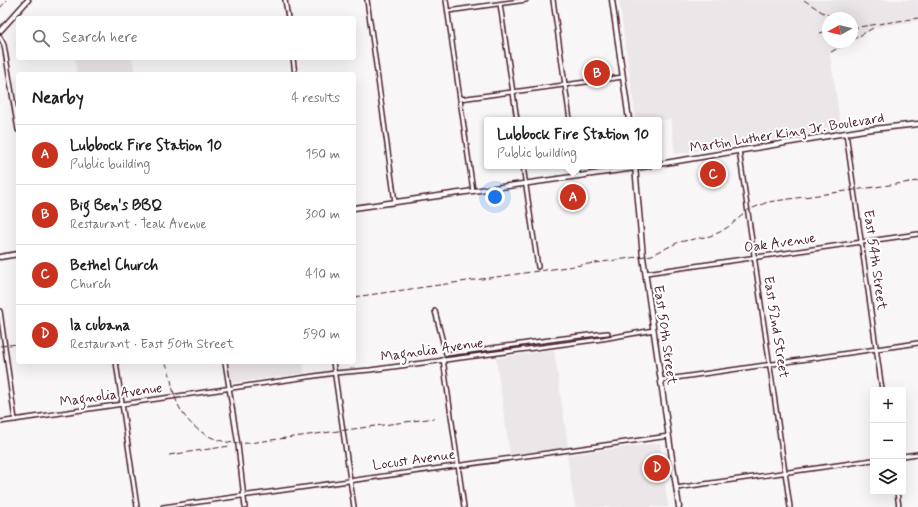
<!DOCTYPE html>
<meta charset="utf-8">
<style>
:root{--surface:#fff;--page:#f2f2f2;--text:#202124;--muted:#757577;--line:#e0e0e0;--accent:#c8321e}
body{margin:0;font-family:Mynerve,sans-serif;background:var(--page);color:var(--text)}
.controls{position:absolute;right:12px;bottom:12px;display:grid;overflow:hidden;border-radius:4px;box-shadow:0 4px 16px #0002}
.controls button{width:36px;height:36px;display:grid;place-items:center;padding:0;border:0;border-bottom:1px solid var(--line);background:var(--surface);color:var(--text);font:20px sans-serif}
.compass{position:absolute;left:822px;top:12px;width:36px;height:36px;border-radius:50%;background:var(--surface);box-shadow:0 4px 16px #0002;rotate:262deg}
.you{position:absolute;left:495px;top:197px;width:14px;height:14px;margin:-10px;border:3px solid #fff;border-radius:50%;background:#1a73e8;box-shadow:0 0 0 6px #1a73e833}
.badge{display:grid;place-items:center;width:26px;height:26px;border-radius:50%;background:var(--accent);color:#fff;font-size:13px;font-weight:700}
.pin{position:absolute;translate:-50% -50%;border:2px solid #fff;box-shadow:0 1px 4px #0006}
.popup{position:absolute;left:484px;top:117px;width:178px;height:52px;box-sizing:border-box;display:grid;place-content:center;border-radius:4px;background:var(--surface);filter:drop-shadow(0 1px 3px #0005);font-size:13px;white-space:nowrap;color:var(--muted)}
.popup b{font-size:15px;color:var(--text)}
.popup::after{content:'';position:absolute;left:50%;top:100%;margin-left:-8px;border:8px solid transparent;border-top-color:var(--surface)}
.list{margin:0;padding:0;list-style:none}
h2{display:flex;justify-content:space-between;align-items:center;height:52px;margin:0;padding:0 16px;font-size:17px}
h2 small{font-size:13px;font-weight:400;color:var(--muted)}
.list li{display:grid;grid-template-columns:26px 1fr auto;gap:12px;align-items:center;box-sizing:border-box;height:60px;padding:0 16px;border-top:1px solid var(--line)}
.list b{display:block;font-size:15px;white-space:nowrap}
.list p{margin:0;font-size:13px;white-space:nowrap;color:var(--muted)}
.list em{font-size:13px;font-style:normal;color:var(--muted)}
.icon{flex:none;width:22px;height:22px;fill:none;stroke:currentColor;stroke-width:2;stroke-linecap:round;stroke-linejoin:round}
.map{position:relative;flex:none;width:918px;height:507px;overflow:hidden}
.search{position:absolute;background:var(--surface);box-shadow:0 4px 16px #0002;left:16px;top:16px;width:340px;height:44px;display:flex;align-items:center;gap:10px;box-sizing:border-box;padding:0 14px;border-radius:4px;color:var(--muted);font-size:15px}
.panel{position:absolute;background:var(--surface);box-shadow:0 4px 16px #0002;left:16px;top:72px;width:340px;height:292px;border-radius:4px}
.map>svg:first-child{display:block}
</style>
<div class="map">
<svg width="918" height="507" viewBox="0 0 918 507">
<rect width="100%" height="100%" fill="#f8f6f7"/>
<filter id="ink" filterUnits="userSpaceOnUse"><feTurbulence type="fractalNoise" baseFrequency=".025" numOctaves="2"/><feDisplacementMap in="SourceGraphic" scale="8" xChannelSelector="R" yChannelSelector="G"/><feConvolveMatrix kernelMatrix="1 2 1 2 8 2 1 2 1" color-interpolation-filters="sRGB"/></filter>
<g filter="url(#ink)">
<!-- built -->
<g fill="#ebe6e8">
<path d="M619 0H918V21L883 26 869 31 852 42V18H828V42H852L830 54 841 129 675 154 671 119 659 120H636Z"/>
<path d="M75 58H132L135 74H77Z"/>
<path d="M554 350 568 447 510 455 496 358Z"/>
<path d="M229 362H303L304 373 232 383Z"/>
<path d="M660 443 668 507H575L567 455Z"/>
</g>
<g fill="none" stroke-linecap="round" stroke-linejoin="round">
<!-- street casing -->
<g stroke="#4a1f2b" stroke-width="6">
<g id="street">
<path d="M285 0 288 18"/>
<path d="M367 0 395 202"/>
<path d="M446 0 473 191"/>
<path d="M553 0 570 120"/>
<path d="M500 4 517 120"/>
<path d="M448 11 526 0"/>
<path d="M0 37 4 45 18 130"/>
<path d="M293 58 295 74"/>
<path d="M460 99 623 77"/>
<path d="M846 133 882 390"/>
<path d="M739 150 790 507"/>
<path d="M523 166 538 267"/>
<path d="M577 166 578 176"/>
<path d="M646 273 918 234"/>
<path d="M0 311 15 420"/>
<path d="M435 311 446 354C500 348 554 338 608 333"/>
<path d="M443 359 464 507"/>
<path d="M116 362 137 507"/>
<path d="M225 362 238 445 245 507"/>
<path d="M333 362 354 507"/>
<path d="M661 380 918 343"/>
<path d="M0 422 335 373 370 370 602 339 654 330"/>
<path d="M903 456 918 454"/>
<path d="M676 488 873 460"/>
<path d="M897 492 899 507"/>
<path d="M163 507 669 436"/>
</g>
</g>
<!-- secondary casing -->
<g stroke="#4a1f2b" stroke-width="7">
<g id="secondary">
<path d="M612 0 629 120"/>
<path d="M0 31 28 0"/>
<path d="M659 164 864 130 918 124"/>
<path d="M635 166 643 257 679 507"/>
<path d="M354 208 649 166"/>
<path d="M0 257 18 254"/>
</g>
</g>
<!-- street -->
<use href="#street" stroke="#fff" stroke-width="3"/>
<!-- secondary -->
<use href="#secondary" stroke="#fff" stroke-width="4"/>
<!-- rail -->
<g stroke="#4a1f2b" stroke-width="1" stroke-dasharray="6 3" stroke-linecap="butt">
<path d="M804 0 822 12 835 18"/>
<path d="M0 8 7 0"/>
<path d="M852 28 918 18"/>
<path d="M820 33 828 31"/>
<path d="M852 40 875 27"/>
<path d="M831 52 849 42"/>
<path d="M354 297 652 255 679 242 710 236 720 232 731 225 748 210 768 202 918 181"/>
<path d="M0 346 18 344"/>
<path d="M165 362C171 373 171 385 175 397 186 430 216 446 249 443L435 418"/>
<path d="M169 455 230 446"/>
</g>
</g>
</g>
<g text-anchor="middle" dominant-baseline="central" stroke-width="4" stroke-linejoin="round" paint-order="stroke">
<!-- street labels -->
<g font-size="14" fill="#4a1f2b" stroke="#fff">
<text transform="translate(787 133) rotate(-9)">Martin Luther King Jr. Boulevard</text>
<text transform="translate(780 243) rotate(-8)">Oak Avenue</text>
<text transform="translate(875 260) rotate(82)">East 54th Street</text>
<text transform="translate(776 327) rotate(81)">East 52nd Street</text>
<text transform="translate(665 335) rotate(82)">East 50th Street</text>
<text transform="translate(432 350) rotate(-8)">Magnolia Avenue</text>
<text transform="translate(111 395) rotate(-8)">Magnolia Avenue</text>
<text transform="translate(414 460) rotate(-8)">Locust Avenue</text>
</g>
</g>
</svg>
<div class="controls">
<button>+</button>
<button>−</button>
<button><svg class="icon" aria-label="layers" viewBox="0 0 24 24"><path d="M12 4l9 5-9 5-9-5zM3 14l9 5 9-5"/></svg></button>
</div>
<svg class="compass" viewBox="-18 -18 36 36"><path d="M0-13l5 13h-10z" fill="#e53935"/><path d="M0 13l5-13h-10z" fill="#757577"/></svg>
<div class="you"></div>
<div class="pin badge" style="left:573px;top:197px">A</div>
<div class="popup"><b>Lubbock Fire Station 10</b>Public building</div>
<div class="pin badge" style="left:597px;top:73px">B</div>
<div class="pin badge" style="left:713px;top:174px">C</div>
<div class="pin badge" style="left:657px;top:468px">D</div>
<div class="search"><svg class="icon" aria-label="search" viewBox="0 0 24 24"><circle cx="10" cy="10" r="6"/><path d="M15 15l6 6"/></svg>Search here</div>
<section class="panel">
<h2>Nearby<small>4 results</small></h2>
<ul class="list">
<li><span class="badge">A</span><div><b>Lubbock Fire Station 10</b><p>Public building</p></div><em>150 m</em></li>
<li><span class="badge">B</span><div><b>Big Ben's BBQ</b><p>Restaurant · Teak Avenue</p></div><em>300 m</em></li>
<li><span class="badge">C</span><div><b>Bethel Church</b><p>Church</p></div><em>410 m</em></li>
<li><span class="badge">D</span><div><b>la cubana</b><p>Restaurant · East 50th Street</p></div><em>590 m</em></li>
</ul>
</section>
</div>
